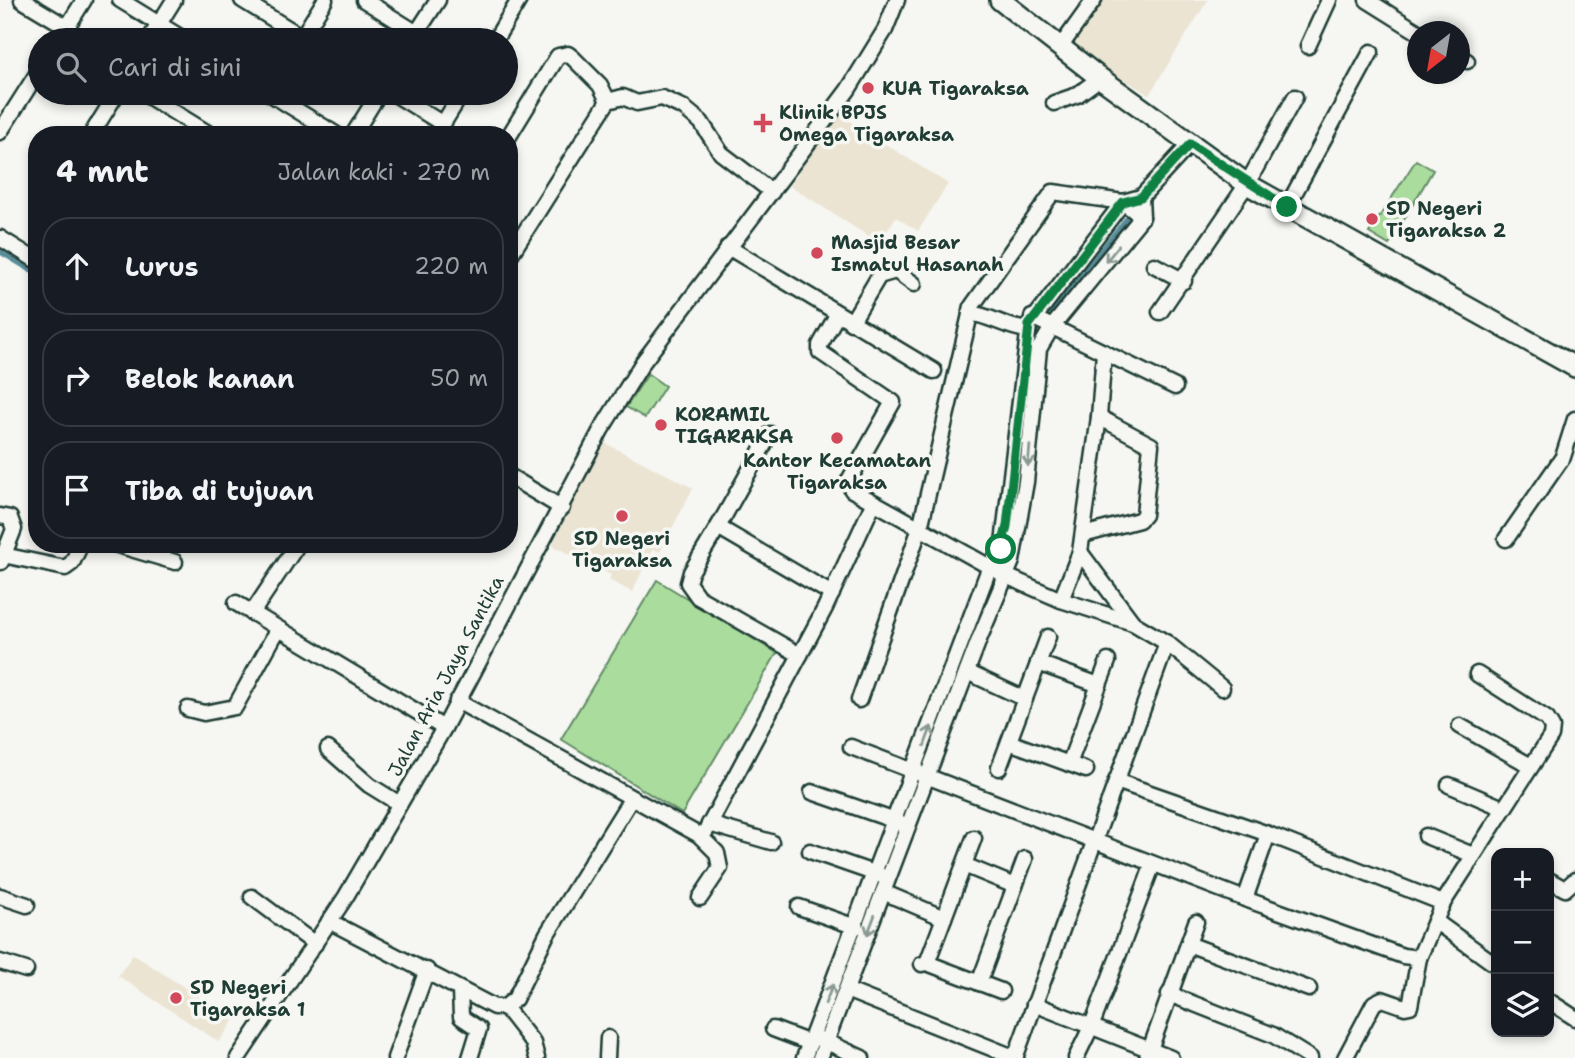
<!DOCTYPE html>
<html lang="id">
<meta charset="utf-8">
<style>
:root{--surface:#171b24;--page:#20242c;--text:#f1f3f6;--muted:#9ea1a6;--line:#363941}
body{margin:0;font-family:"Shantell Sans",sans-serif;background:var(--page);color:var(--text)}
.controls{position:absolute;right:21px;bottom:21px;display:grid;overflow:hidden;border-radius:14px;box-shadow:0 4px 10px #0003}
.controls button{width:63px;height:63px;display:grid;place-items:center;padding:0;border:0;border-bottom:2px solid var(--line);background:var(--surface);color:var(--text);font:35px sans-serif}
.compass{position:absolute;left:1407px;top:21px;width:63px;height:63px;border-radius:50%;background:var(--surface);box-shadow:0 4px 10px #0003;rotate:211deg}
.stop{position:absolute;width:21px;height:21px;margin:-16px;border:5px solid #0b8043;border-radius:50%;background:#fff}
.stop.end{background:#0b8043;border-color:#fff;box-shadow:0 2px 7px #0008}
.list{margin:0;padding:0;list-style:none}
h2{display:flex;justify-content:space-between;align-items:center;height:91px;margin:0;padding:0 28px;font-size:30px}
h2 small{font-size:23px;font-weight:400;color:var(--muted)}
.list li{display:grid;grid-template-columns:46px 1fr auto;gap:21px;align-items:center;box-sizing:border-box;height:98px;margin:0 14px 14px;padding:0 14px;border:2px solid var(--line);border-radius:28px}
.list b{display:block;font-size:26px;white-space:nowrap}
.list em{font-size:23px;font-style:normal;color:var(--muted)}
.icon{flex:none;width:38px;height:38px;fill:none;stroke:currentColor;stroke-width:2;stroke-linecap:round;stroke-linejoin:round}
.map{position:relative;flex:none;width:1575px;height:1058px;overflow:hidden}
.search{position:absolute;background:var(--surface);box-shadow:0 4px 10px #0003;left:28px;top:28px;width:490px;height:77px;display:flex;align-items:center;gap:18px;box-sizing:border-box;padding:0 24px;border-radius:38px;color:var(--muted);font-size:26px}
.panel{position:absolute;background:var(--surface);box-shadow:0 4px 10px #0003;left:28px;top:126px;width:490px;height:427px;border-radius:28px}
.map>svg:first-child{display:block}
</style>
<div class="map">
<svg width="1575" height="1058" viewBox="0 0 1575 1058">
<rect width="100%" height="100%" fill="#f6f6f2"/>
<filter id="ink" filterUnits="userSpaceOnUse"><feTurbulence type="fractalNoise" baseFrequency=".0143" numOctaves="2"/><feDisplacementMap in="SourceGraphic" scale="14" xChannelSelector="R" yChannelSelector="G"/><feConvolveMatrix kernelMatrix="1 2 1 2 8 2 1 2 1" color-interpolation-filters="sRGB"/></filter>
<g filter="url(#ink)">
<!-- built -->
<g fill="#ebe4d2">
<path d="M1101 0H1208L1149 95 1072 47Z"/>
<path d="M837 113 948 184 918 231 896 217 879 243 790 186Z"/>
<path d="M603 442 693 488 660 552 653 549 632 592 609 580 611 575 552 545Z"/>
<path d="M133 954 234 1020 219 1042 118 976Z"/>
</g>
<!-- green -->
<g fill="#aadc9d" stroke="#648c68" stroke-width="2">
<path d="M1416 160 1433 170 1389 245 1369 233Z"/>
<path d="M648 374 665 386 645 418 626 407Z"/>
<path d="M657 580 777 653 682 814 561 739Z"/>
</g>
<g fill="none" stroke-linecap="round" stroke-linejoin="round">
<!-- stream -->
<g stroke="#598d9b" stroke-width="4.5">
<path d="M0 252 37 274"/>
<path d="M1051 313 1126 219"/>
<path d="M1034 348 1036 331"/>
<path d="M1019 473 1025 426"/>
<path d="M1014 513 1016 493"/>
<path d="M1001 562 1008 553"/>
<path d="M941 721 977 621"/>
<path d="M821 1034 879 882"/>
<path d="M812 1058 817 1044"/>
</g>
<!-- minor casing -->
<g stroke="#1f3d34" stroke-width="19">
<g id="minor">
<path d="M22 0 67 27"/>
<path d="M120 0 185 40"/>
<path d="M242 0 307 40"/>
<path d="M364 0 417 33"/>
<path d="M1367 0 1418 32"/>
<path d="M302 37 325 0"/>
<path d="M59 40 84 0"/>
<path d="M149 40 174 0"/>
<path d="M412 40 438 0"/>
<path d="M495 40 519 0"/>
<path d="M1061 46 1094 0"/>
<path d="M1308 46 1329 0"/>
<path d="M1460 57 1467 61"/>
<path d="M143 93 211 135"/>
<path d="M269 93 337 135"/>
<path d="M393 93 443 124"/>
<path d="M1054 103 1077 95 1100 78"/>
<path d="M0 132 40 69"/>
<path d="M91 135 117 93"/>
<path d="M353 135 379 93"/>
<path d="M436 135 462 93"/>
<path d="M509 136 558 56 568 54 573 58 600 85 608 101"/>
<path d="M1287 207 1371 52"/>
<path d="M0 238 37 261"/>
<path d="M728 247 934 371"/>
<path d="M509 257 608 101 623 97 637 103 662 98 684 108 701 122 721 153 772 192"/>
<path d="M1154 265 1184 281"/>
<path d="M1160 312 1247 184 1295 97"/>
<path d="M970 313C991 316 1007 328 1028 330"/>
<path d="M837 315 820 345V352L893 402 848 482 852 490 1006 576 1061 600 1133 623 1167 643 1015 1058"/>
<path d="M1032 317 1175 387"/>
<path d="M851 323 879 276 896 271 914 284"/>
<path d="M509 476 562 508"/>
<path d="M0 516 10 518 14 529 1 562"/>
<path d="M718 527 770 434"/>
<path d="M1083 535 1139 520 1144 515 1151 445 1099 417"/>
<path d="M1506 539 1563 457 1575 419"/>
<path d="M114 544 175 562"/>
<path d="M1080 552 1099 417 1104 352"/>
<path d="M3 555 65 568 72 563 81 544"/>
<path d="M1061 600 1080 552 1133 623"/>
<path d="M236 603 444 728"/>
<path d="M252 613 298 544"/>
<path d="M1167 643 1222 688"/>
<path d="M800 655 698 597 688 583 691 572 718 527 832 594"/>
<path d="M1038 663 1099 685"/>
<path d="M967 672 1025 699"/>
<path d="M859 700 920 528 972 306 1053 192 1123 202 1142 217"/>
<path d="M457 701 699 835 717 853 720 868 700 898"/>
<path d="M188 709 204 713 235 707 278 629"/>
<path d="M1460 726 1531 766"/>
<path d="M1009 742 1086 770"/>
<path d="M851 747 1245 899 1403 956 1419 958 1443 903"/>
<path d="M328 749 369 785 398 803"/>
<path d="M1069 764 1108 661"/>
<path d="M999 768 1048 637"/>
<path d="M1116 781 1268 834 1443 903 1551 736 1552 727 1547 719 1477 674"/>
<path d="M1449 785 1503 808"/>
<path d="M812 792 904 824"/>
<path d="M709 824 771 842"/>
<path d="M699 835 706 831 825 608 873 504"/>
<path d="M1426 836 1473 855"/>
<path d="M810 851 882 876"/>
<path d="M964 865 1015 886"/>
<path d="M1549 880 1565 889 1575 880"/>
<path d="M883 892 944 918"/>
<path d="M0 896 27 905"/>
<path d="M252 897 315 944"/>
<path d="M1245 899 1268 834"/>
<path d="M799 907 856 927"/>
<path d="M329 921 494 1007H505L515 999 547 934 631 799"/>
<path d="M1435 921 1496 965"/>
<path d="M1188 944 1309 989"/>
<path d="M0 962 26 970"/>
<path d="M927 963 1001 991"/>
<path d="M922 964 927 963 974 838"/>
<path d="M979 983 1025 859"/>
<path d="M460 990 461 1017 479 1029 470 1058"/>
<path d="M846 990 1016 1058"/>
<path d="M1169 994 1273 1035 1310 1058"/>
<path d="M1549 1001 1575 1018"/>
<path d="M1034 1004 1171 1058"/>
<path d="M505 1007 533 1043 537 1058"/>
<path d="M773 1029 810 1043"/>
<path d="M820 1039 862 1058"/>
<path d="M238 1058 345 898 444 728 601 430 643 362 848 90 885 30 897 0"/>
<path d="M395 1058 427 970"/>
<path d="M607 1058 608 1038"/>
<path d="M804 1058 987 574 1003 543 1029 325 1123 202 1141 197 1190 144"/>
<path d="M820 1058 980 637 1012 561 1026 482 1039 349 1052 327 1142 217 1141 197"/>
<path d="M1076 1058 1092 1025 1153 864"/>
<path d="M1147 1058 1196 922"/>
<path d="M1345 1058 1374 1003 1382 999 1405 1007 1410 1006 1419 958"/>
</g>
</g>
<!-- major casing -->
<g stroke="#1f3d34" stroke-width="24">
<path id="major" d="M1000 0 1100 78 1247 184 1575 367"/>
</g>
<!-- minor -->
<use href="#minor" stroke="#f6f6f2" stroke-width="14"/>
<!-- major -->
<use href="#major" stroke="#f6f6f2" stroke-width="19"/>
</g>
<!-- one-way arrows -->
<defs><path id="oneway-shaft" d="M-6 0H5M1.5-3L5.5 0L1.5 3" fill="none" stroke-width="1.6" stroke-linecap="round" stroke-linejoin="round" transform="scale(1.75)"/></defs>
<g stroke="#8a9a93">
<use href="#oneway-shaft" transform="translate(1112 254) rotate(129)"/>
<use href="#oneway-shaft" transform="translate(1029 456) rotate(95)"/>
<use href="#oneway-shaft" transform="translate(928 736) rotate(-70)"/>
<use href="#oneway-shaft" transform="translate(871 925) rotate(111)"/>
<use href="#oneway-shaft" transform="translate(829 994) rotate(-68)"/>
</g>
</g>
<g fill="none" stroke-linecap="round" stroke-linejoin="round" filter="url(#ink)">
<!-- route -->
<path stroke="#0b8043" stroke-width="9" d="M1001 549 1007 526 1029 325 1123 202 1141 197 1190 144 1287 207"/>
</g>
<!-- markers -->
<g fill="#d1495b" stroke="#f6f6f2" stroke-width="2.5">
<circle cx="868" cy="88" r="7"/>
<path d="M759.5 112.5h7v7h7v7h-7v7h-7v-7h-7v-7h7z"/>
<circle cx="1372" cy="219" r="7"/>
<circle cx="817" cy="253" r="7"/>
<circle cx="661" cy="425" r="7"/>
<circle cx="837" cy="438" r="7"/>
<circle cx="622" cy="516" r="7"/>
<circle cx="176" cy="998" r="7"/>
</g>
<g text-anchor="middle" dominant-baseline="central" stroke-width="7" stroke-linejoin="round" paint-order="stroke">
<!-- poi labels -->
<g font-size="19" font-weight="bold" fill="#1f3d34" stroke="#f6f6f2" text-anchor="start">
<text x="882" y="88">KUA Tigaraksa</text>
<text x="779" y="112">Klinik BPJS<tspan x="779" dy="22">Omega Tigaraksa</tspan></text>
<text x="1386" y="208">SD Negeri<tspan x="1386" dy="22">Tigaraksa 2</tspan></text>
<text x="831" y="242">Masjid Besar<tspan x="831" dy="22">Ismatul Hasanah</tspan></text>
<text x="675" y="414">KORAMIL<tspan x="675" dy="22">TIGARAKSA</tspan></text>
<text x="837" y="460" text-anchor="middle">Kantor Kecamatan<tspan x="837" dy="22">Tigaraksa</tspan></text>
<text x="622" y="538" text-anchor="middle">SD Negeri<tspan x="622" dy="22">Tigaraksa</tspan></text>
<text x="190" y="987">SD Negeri<tspan x="190" dy="22">Tigaraksa 1</tspan></text>
</g>
<!-- street labels -->
<g font-size="19" fill="#1f3d34" stroke="#f6f6f2">
<text transform="translate(446 676) rotate(-62)">Jalan Aria Jaya Santika</text>
</g>
</g>
</svg>
<div class="controls">
<button>+</button>
<button>−</button>
<button><svg class="icon" aria-label="layers" viewBox="0 0 24 24"><path d="M12 4l9 5-9 5-9-5zM3 14l9 5 9-5"/></svg></button>
</div>
<svg class="compass" viewBox="-18 -18 36 36"><path d="M0-13l5 13h-10z" fill="#e53935"/><path d="M0 13l5-13h-10z" fill="#9ea1a6"/></svg>
<div class="stop" style="left:1001px;top:549px"></div>
<div class="stop end" style="left:1287px;top:207px"></div>
<div class="search"><svg class="icon" aria-label="search" viewBox="0 0 24 24"><circle cx="10" cy="10" r="6"/><path d="M15 15l6 6"/></svg>Cari di sini</div>
<section class="panel">
<h2>4 mnt<small>Jalan kaki · 270 m</small></h2>
<ul class="list">
<li><svg class="icon" aria-label="ahead" viewBox="0 0 24 24"><path d="M12 20V5M6 11l6-6 6 6"/></svg><div><b>Lurus</b></div><em>220 m</em></li>
<li><svg class="icon" aria-label="right" viewBox="0 0 24 24"><path d="M7 20v-9h11M14 6l5 5-5 5"/></svg><div><b>Belok kanan</b></div><em>50 m</em></li>
<li><svg class="icon" aria-label="arrive" viewBox="0 0 24 24"><path d="M6 21V4h12l-3 4 3 4H6"/></svg><div><b>Tiba di tujuan</b></div></li>
</ul>
</section>
</div>
